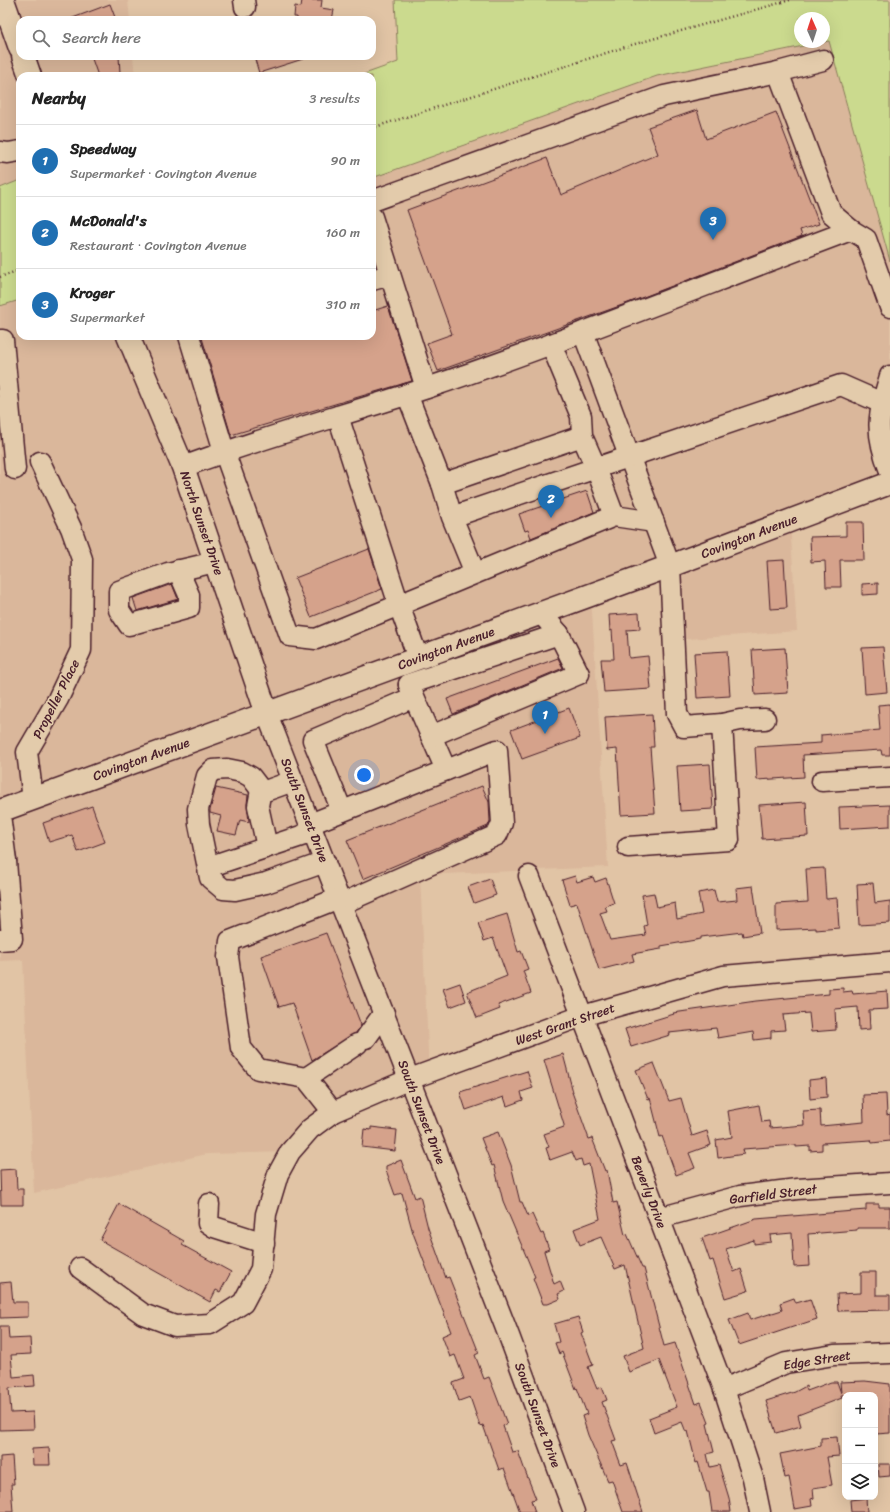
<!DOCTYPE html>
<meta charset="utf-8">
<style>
:root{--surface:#fff;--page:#f6f6f6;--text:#222;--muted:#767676;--line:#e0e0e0;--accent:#1f6fb2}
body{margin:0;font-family:Sriracha,sans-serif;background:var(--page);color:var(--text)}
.controls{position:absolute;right:12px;bottom:12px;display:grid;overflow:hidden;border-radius:8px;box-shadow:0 4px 16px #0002}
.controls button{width:36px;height:36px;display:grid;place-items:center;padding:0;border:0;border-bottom:1px solid var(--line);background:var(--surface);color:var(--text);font:20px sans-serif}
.compass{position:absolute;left:794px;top:12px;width:36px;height:36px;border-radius:50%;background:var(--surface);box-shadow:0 4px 16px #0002;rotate:357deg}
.you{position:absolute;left:364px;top:775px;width:14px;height:14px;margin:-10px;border:3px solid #fff;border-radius:50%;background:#1a73e8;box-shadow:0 0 0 6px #1a73e833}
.badge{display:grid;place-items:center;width:26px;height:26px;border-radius:50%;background:var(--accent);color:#fff;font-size:13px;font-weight:700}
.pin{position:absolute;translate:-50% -33px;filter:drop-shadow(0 1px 2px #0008)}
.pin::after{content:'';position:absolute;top:21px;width:14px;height:12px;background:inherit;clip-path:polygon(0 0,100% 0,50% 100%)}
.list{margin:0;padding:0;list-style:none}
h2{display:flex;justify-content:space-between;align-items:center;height:52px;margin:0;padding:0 16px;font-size:17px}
h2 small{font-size:13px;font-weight:400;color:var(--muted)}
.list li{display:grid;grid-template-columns:26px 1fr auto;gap:12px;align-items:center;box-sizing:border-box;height:72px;padding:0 16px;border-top:1px solid var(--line)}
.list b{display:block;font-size:15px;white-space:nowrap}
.list p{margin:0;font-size:13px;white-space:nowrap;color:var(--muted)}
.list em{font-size:13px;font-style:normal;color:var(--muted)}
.icon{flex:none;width:22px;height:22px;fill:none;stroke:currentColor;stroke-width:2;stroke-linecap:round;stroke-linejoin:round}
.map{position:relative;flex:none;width:890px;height:1512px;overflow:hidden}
.search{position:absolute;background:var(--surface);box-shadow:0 4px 16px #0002;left:16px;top:16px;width:360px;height:44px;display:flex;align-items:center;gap:10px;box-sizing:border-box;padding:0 14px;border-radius:12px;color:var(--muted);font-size:15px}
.panel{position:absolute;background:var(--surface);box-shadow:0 4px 16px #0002;left:16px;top:72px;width:360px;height:268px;border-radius:12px}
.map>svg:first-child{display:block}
</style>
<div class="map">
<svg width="890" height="1512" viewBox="0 0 890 1512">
<rect width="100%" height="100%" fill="#e1c4a5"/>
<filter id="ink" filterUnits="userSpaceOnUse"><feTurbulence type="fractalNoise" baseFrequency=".025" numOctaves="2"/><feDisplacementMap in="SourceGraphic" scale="8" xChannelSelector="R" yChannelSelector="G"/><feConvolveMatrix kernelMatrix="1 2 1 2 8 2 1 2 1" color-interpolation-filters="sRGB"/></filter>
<g filter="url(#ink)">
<!-- built -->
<g fill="#dab79b">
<path d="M0 0H128L130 20H20V56H133L135 76H20V180L0 188Z"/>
<path d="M829 41 890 261V483L790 521 797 631 674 640 670 566 591 595 608 867 420 875 429 1072 333 1112 290 1152 207 1154 34 1193 23 960 0 961V306L20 300V336H372V178L657 76Z"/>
</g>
<!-- green -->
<g fill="#cbda8e" stroke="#8a7c5c">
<path d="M395 0H890V261L829 41 824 42V18H800V42H823L657 76 372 178V76H359L398 62Z"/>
<path d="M20 180V300L0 306V188Z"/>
</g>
<!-- building -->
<g fill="#d5a28b" stroke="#4a1f2b">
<path d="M302 0H322L321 8 334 10 332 20H297V17H294L295 6 301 7Z"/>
<path d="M110 4 116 20H70V19Z"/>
<path d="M91 56H119L120 73 113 76H98Z"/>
<path d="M254 56H306V58L259 73Z"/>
<path d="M697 110 706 139 776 112 819 224 800 230 802 236 628 303 438 371 427 343 452 334 407 210 547 158 561 195 658 154 648 127Z"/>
<path d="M388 306 412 381 231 435 202 338 208 336H372V311Z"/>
<path d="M587 491 594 512 531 538 528 530 525 531 519 514Z"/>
<path d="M846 522H863L864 560H840L841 587H826L825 561 811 562 810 537 846 536Z"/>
<path d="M369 549 382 589 311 617 295 578Z"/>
<path d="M784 560 787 608 770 609 767 561Z"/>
<path d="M878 583V594L862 595V584Z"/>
<path d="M172 584 178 599 137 611 133 598Z"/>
<path d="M639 613 640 629 627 630 629 658 648 656 651 689 604 692 601 659H614L612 630 610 631 609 615Z"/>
<path d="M883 647 887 692 865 694 862 648Z"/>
<path d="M785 648 788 693 755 695 752 650Z"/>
<path d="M727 651 730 696 697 698 694 653Z"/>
<path d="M558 658 563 668 453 714 447 699Z"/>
<path d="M890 704V755H882L881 750 803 755 804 777 757 780 755 747 821 743V735L880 730 878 705Z"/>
<path d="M569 708 580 738 522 759 511 730Z"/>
<path d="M652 714 654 747H650L655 813 621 815 617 749 607 750 605 717Z"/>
<path d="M710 764 713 809 680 811 677 766Z"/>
<path d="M482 786 489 802 490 821 488 826 363 879 347 840Z"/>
<path d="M216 788 248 795 247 804 249 822 240 820 236 835 217 831 221 816 210 813V810Z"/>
<path d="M806 802 808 836 762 839 759 805Z"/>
<path d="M890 805V826L840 829 839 807Z"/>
<path d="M92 806 105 842 78 852 72 835 49 842 43 823Z"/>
<path d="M824 868 826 899 837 898 839 928 816 930V928L776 930V904L808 902 806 869Z"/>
<path d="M575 876 577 882 593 877 595 882 606 878 614 903 605 906 607 911 600 913 610 940 646 935 644 926 647 925 642 895 654 893 657 907 675 903 677 919 702 914 698 893 714 890 717 902 737 900 736 888 753 886 760 933 743 936 742 932 701 937V939L661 946V949L632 954 634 961 599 970 577 903 570 905 562 880Z"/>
<path d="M490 879 496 895 474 903 468 887Z"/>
<path d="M873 883 875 903 890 901V923L859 925 857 884Z"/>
<path d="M507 914 518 952 521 951 528 969 523 971 531 993 498 1005 500 1009 477 1018 467 992 507 976 493 938 484 941 478 923Z"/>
<path d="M326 933 361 1025 356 1033 312 1060 292 1003 279 1007 261 956Z"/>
<path d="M460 983 466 1001 450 1007 443 989Z"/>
<path d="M843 988V992L852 991 853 994 887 991 888 1009 869 1010 870 1029 859 1030 858 1007 835 1009 836 1030 811 1032 809 1013 783 1015 785 1030 771 1031V1038L754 1040 753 1032 718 1038 716 1028 669 1033 670 1035 631 1047 625 1029 674 1014 673 1013 756 1001 829 994V989Z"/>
<path d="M563 1054 573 1092H572L589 1139 592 1138 605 1171 607 1170 613 1203 617 1202 625 1235 627 1234 642 1268H644L664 1346 675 1343 696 1404 701 1402 709 1423 707 1424 714 1452 707 1454 710 1467 719 1465 729 1498 731 1512H712L709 1492H707L698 1462 696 1463 688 1431 686 1432 682 1422 654 1433 649 1418 677 1407 659 1360 629 1372 623 1356 644 1348 625 1265 615 1269 601 1237 580 1245 574 1229 600 1219 589 1164 583 1166 581 1159 576 1161 572 1152 550 1160 546 1148 549 1147 544 1134 564 1127V1125L544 1060Z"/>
<path d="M654 1063 669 1101 681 1098 692 1136 707 1131 711 1145 689 1153 695 1168 676 1175 662 1136 660 1137 650 1098 648 1099 636 1070Z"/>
<path d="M527 1071 533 1088 521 1092 523 1100 507 1106 504 1097 466 1110 460 1092Z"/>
<path d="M826 1078 827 1097 810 1099 809 1080Z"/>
<path d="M886 1094 887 1115 890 1114V1141L872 1143 871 1140 822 1143V1150L810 1151V1146L796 1147V1145L743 1149 744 1154 718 1158 716 1140 732 1137 728 1111 759 1105 762 1122 769 1121 770 1128 804 1125 803 1111 820 1110 821 1126 864 1122 863 1095Z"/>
<path d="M371 1127 397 1130 395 1151 362 1147 364 1129 371 1130Z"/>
<path d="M498 1132 511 1165 520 1202H522L528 1216 532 1214 541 1234 543 1233 549 1249 544 1251 554 1284 560 1281 564 1291 558 1294 560 1299 548 1304H543L533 1278 535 1277 503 1201 494 1165 492 1166 481 1138Z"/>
<path d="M401 1160 415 1198 420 1196 428 1228 446 1278 449 1277 479 1353 475 1355 484 1379 489 1377 496 1395 507 1424 503 1426 512 1452 518 1451 524 1468 536 1499 531 1500 535 1512H520L504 1468 499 1470 483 1425 480 1426 470 1397 459 1401 453 1383 464 1379 455 1355 450 1357 442 1336 451 1332 413 1233 402 1193 395 1195 386 1170V1166Z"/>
<path d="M16 1169 17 1189H23V1205H1L0 1170Z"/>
<path d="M119 1204 184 1241 182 1245 231 1272 220 1292 216 1290 210 1302 100 1240Z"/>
<path d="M866 1204H879V1207H890V1228H857V1230L808 1234 810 1266 794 1267 792 1233 770 1235 771 1242 754 1244V1240L726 1249 734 1272 741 1269 748 1291 725 1298 713 1260 710 1261 702 1238 756 1219 866 1210Z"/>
<path d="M861 1272H876V1295H890V1310L838 1311 837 1294 861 1293Z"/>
<path d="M11 1282 13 1302H28V1317L0 1318V1283Z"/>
<path d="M794 1298 796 1303 810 1299 817 1319 739 1345 729 1320 748 1313 750 1320 782 1310 780 1303Z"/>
<path d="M578 1317 583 1332 581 1333 593 1365 588 1367 597 1389 602 1387 607 1400 602 1402 616 1440 612 1441 621 1465 627 1463 643 1512H623L612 1480 608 1481 588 1435 582 1416 587 1414 577 1388 576 1389 562 1352 559 1354 555 1343 559 1342 554 1324Z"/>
<path d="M0 1326H8L9 1339 30 1338 31 1354 11 1355 13 1377 34 1375 35 1386 9 1388 11 1413 33 1412 34 1429 0 1430Z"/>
<path d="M865 1381 890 1384V1433L876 1434 875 1395H841L842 1398 798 1415 801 1426 776 1433 766 1401 795 1392 806 1386 807 1391 831 1382H837L841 1393 840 1382Z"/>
<path d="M837 1437 839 1456 827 1457 832 1485 813 1488 814 1498 811 1499 812 1506 795 1509 789 1477 785 1478 780 1454 821 1446V1438Z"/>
<path d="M49 1448 50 1465H33L32 1449Z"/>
<path d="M12 1456 14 1484H11L13 1512H0V1457Z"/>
<path d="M878 1464H890V1476L879 1477Z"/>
<path d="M866 1498 867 1512H851L850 1500Z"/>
</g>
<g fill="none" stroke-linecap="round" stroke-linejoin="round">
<!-- minor casing -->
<g stroke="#4a1f2b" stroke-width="23">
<g id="minor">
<path d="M244 0 245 7"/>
<path d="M778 72 831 213 851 230 866 239 890 307"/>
<path d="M0 152 8 153 20 151"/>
<path d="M372 201 664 96 778 72 823 60"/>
<path d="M372 217 426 388"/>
<path d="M372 280 390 275"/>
<path d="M583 332 670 566 677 714 684 727 722 724 740 720 765 719"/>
<path d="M189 336 224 451 290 636 316 639 399 605 418 658"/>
<path d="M0 340H3L15 469"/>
<path d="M551 344 581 416 582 436"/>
<path d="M890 376C878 416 874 431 890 471"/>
<path d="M407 394 442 484"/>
<path d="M338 416 399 605 614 516 654 522"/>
<path d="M183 467C263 437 345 415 427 388 570 340 709 283 851 230"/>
<path d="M614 516 596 468 841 385 882 403 890 404"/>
<path d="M452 517 596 468 582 436 442 484 452 517 475 573"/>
<path d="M178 570 189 595V608L129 625 119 610V591L168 573 215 562"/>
<path d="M409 684 559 634"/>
<path d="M409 685 446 770"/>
<path d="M267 714 509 1336 574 1512"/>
<path d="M431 736 579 674 559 634 541 613"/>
<path d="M293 781 268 790H261L251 777 242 772 227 769 213 770 207 776 198 809 199 824 210 878 223 889 235 890 266 883 325 862"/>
<path d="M822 781 890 777"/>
<path d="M261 790 258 806 267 847"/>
<path d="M33 799 27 752 58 699 81 650 82 559 71 528 40 462"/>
<path d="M342 811 313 740 414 697"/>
<path d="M0 815 6 861 0 862"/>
<path d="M310 824 497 750 502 823 497 835 341 904"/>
<path d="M628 847 729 840 722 724"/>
<path d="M208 867 313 832"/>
<path d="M529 876 724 1389 753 1478 760 1512"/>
<path d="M0 940 12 939 6 861"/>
<path d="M366 1038 384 1013"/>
<path d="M306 1078 357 1044"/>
<path d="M333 1112 306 1078 258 1069 241 1048 228 957 230 941 339 898"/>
<path d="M209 1204 208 1223 214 1227 264 1243"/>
<path d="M659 1218 740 1196 797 1189 890 1183"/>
<path d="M80 1268 143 1314 175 1326 210 1324 243 1303 261 1269 266 1214 278 1174 290 1152 310 1129 333 1112 410 1079 582 1016 723 976 890 962"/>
<path d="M724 1389 786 1363 834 1355 890 1353"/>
</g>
</g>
<!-- major casing -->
<g stroke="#4a1f2b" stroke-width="25">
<g id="major">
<path d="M3 0 20 48"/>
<path d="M23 56 30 76"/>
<path d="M128 336 183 467 267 714"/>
<path d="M0 811 670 566 890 483"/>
</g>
</g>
<!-- path -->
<g stroke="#4a1f2b" stroke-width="2.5" stroke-dasharray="1 3" stroke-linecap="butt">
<path d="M372 128 628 46 790 0"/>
<path d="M0 277 20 270"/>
</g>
<!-- minor -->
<use href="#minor" stroke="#e3cbab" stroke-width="20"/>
<!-- major -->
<use href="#major" stroke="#e3cbab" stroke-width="22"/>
</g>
</g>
<g text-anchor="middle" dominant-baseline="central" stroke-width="3" stroke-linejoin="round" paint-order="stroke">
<!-- street labels -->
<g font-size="13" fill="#4a1f2b" stroke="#e3cbab">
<text transform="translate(202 523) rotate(71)">North Sunset Drive</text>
<text transform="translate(749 536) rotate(-21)">Covington Avenue</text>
<text transform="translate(446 648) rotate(-20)">Covington Avenue</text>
<text transform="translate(56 699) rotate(-63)">Propeller Place</text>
<text transform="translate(141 759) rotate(-20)">Covington Avenue</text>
<text transform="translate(305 810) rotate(69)">South Sunset Drive</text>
<text transform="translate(565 1024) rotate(-19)">West Grant Street</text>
<text transform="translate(422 1112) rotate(69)">South Sunset Drive</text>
<text transform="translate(649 1192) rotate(69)">Beverly Drive</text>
<text transform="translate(773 1194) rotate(-7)">Garfield Street</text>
<text transform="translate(817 1360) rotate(-9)">Edge Street</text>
<text transform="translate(538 1415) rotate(70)">South Sunset Drive</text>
</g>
</g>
</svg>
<div class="controls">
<button>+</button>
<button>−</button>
<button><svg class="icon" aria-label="layers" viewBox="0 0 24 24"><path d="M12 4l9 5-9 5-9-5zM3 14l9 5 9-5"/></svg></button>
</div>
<svg class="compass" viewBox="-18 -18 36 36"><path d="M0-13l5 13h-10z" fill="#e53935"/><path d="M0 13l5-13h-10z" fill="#767676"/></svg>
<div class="you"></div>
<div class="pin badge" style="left:545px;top:734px">1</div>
<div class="pin badge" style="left:551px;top:518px">2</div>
<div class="pin badge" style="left:713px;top:240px">3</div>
<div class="search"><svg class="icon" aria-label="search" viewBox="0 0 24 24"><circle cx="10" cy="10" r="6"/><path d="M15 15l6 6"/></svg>Search here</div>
<section class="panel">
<h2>Nearby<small>3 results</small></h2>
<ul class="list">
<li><span class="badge">1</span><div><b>Speedway</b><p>Supermarket · Covington Avenue</p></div><em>90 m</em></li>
<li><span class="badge">2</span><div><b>McDonald's</b><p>Restaurant · Covington Avenue</p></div><em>160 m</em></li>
<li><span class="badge">3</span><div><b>Kroger</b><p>Supermarket</p></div><em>310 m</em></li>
</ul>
</section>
</div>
